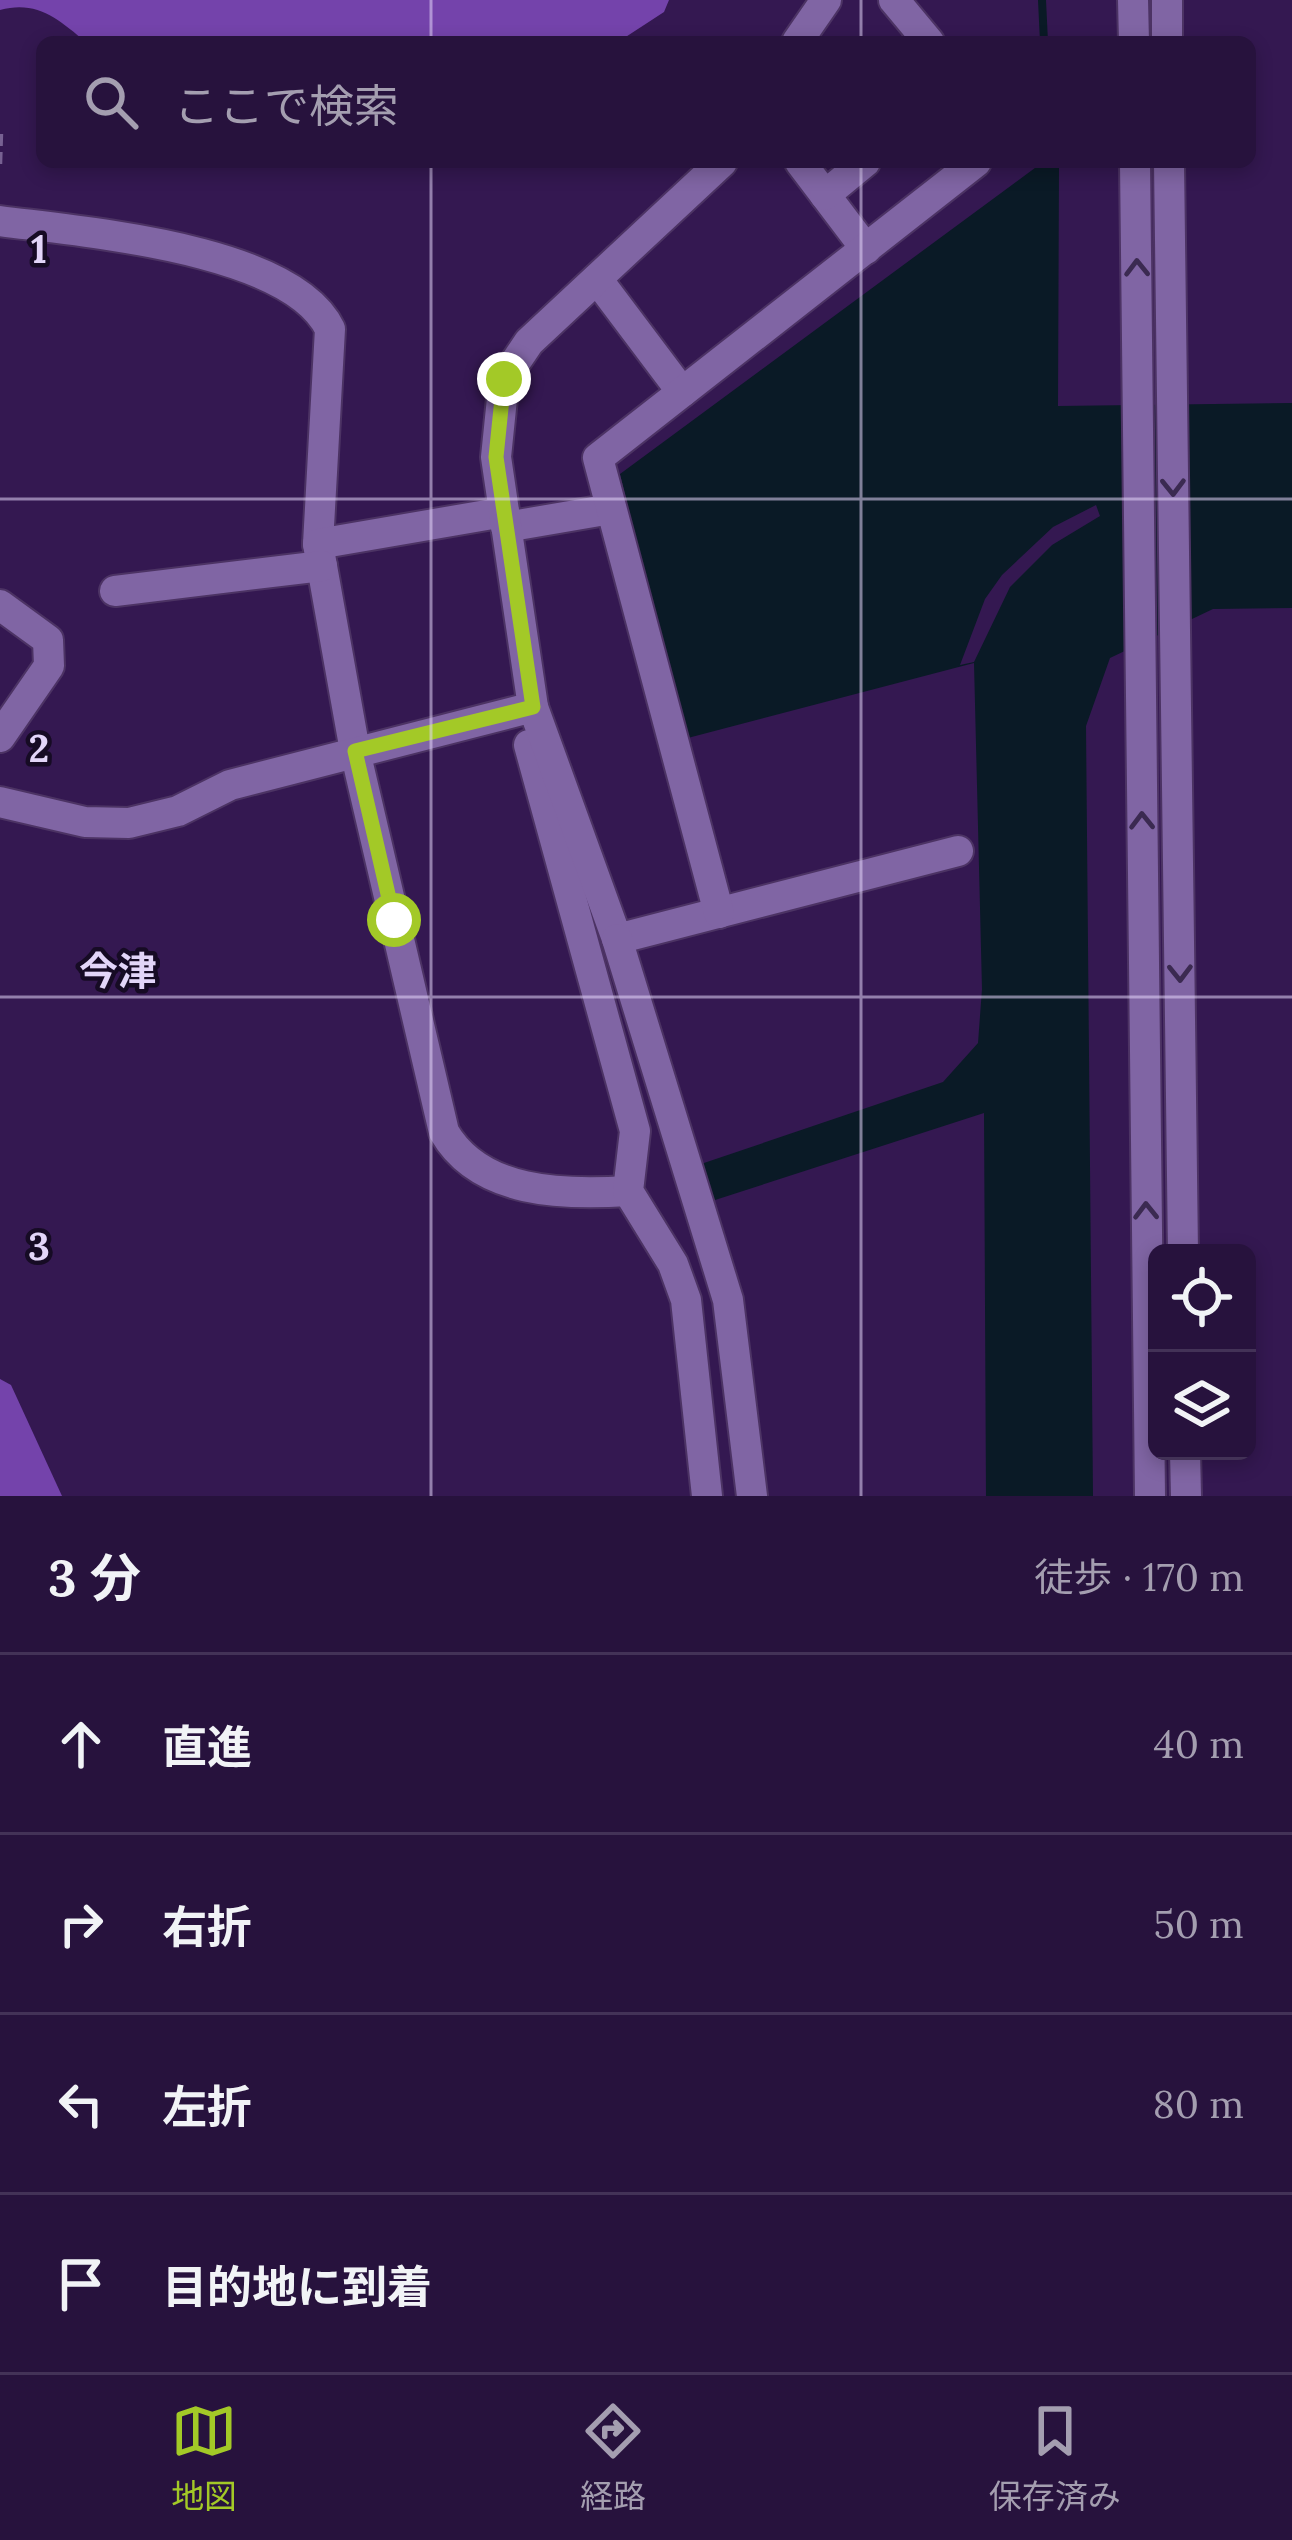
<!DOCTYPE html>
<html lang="ja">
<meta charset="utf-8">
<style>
:root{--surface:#27123d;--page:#2f1b44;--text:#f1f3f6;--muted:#a49eb0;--line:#433257;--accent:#a3c927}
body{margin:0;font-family:Lora,"Noto Sans JP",serif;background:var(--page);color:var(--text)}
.controls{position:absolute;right:36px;bottom:36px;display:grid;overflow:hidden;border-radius:18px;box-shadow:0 6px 18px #0003}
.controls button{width:108px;height:108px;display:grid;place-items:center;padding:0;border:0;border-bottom:3px solid var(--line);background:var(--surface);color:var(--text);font:60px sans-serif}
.stop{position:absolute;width:36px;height:36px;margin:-27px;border:9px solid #a3c927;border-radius:50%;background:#fff}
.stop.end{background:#a3c927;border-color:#fff;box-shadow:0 3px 12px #0008}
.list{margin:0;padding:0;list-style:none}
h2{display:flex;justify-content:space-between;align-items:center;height:156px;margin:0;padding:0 48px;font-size:51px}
h2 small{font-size:39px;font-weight:400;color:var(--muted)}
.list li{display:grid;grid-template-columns:78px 1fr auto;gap:36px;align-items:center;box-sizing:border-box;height:180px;padding:0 48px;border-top:3px solid var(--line)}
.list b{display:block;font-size:45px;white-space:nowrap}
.list em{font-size:39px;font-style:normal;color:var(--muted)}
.icon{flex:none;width:66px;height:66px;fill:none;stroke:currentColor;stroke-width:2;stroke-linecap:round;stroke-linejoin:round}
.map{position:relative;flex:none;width:1292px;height:1496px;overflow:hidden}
.search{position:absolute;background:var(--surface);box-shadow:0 6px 18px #0003;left:36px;right:36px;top:36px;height:132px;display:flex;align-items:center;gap:30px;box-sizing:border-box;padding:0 42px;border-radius:18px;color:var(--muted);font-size:45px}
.sheet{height:876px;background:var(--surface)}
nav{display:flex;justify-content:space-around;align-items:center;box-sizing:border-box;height:168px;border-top:3px solid var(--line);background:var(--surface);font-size:33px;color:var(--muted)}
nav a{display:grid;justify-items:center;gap:6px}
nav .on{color:var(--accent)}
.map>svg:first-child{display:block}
</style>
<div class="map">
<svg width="1292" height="1496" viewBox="0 0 1292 1496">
<rect width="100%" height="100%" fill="#341851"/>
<!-- forest -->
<g fill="#7443ab">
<path d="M0 0H669L664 12 618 42H86C58 19 37 0 0 10Z"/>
<path d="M0 1379 11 1385 62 1496H0Z"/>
</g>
<!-- water -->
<path fill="#0a1a26" d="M1043 162H1059L1058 406 1292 403V608L1213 609 1110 658 1086 726 1093 1496H986L984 1113 712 1201 698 1165 943 1082 978 1043 982 989 974 663 684 739 620 474Z"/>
<!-- pier -->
<path fill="#341851" d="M1096 505 1100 516 1052 545 1010 587 974 662 960 665 985 599 1002 575 1053 527Z"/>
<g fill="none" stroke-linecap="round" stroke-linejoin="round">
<!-- stream -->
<path stroke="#0a1a26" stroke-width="8" d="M1042 0 1044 42"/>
<!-- minor casing -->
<g stroke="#4c3364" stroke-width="34">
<g id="minor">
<path d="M894 0 929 42"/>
<path d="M797 42 826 0"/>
<path d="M800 162 866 249"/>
<path d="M825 195 865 162"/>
<path d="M0 221C83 232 291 248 330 329L318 544 355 751 444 1132C480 1194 563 1195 628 1191"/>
<path d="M597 279 682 392"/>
<path d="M506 527 611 509"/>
<path d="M318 544 504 512"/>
<path d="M115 591 322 566"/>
<path d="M0 605 48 640 49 666 0 737"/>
<path d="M533 707 496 457 504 379 529 342 722 162"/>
<path d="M529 745 635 1131 628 1191 673 1264 686 1300 707 1496"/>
<path d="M0 802 85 822 129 823 178 811 230 785 533 707 617 939 958 851"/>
<path d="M719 913 598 458 976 162"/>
</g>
</g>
<!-- tertiary casing -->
<g stroke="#4c3364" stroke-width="34">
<g id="tertiary">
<path d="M1133 0 1134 42"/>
<path d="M1167 0V42"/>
<path d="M1135 162 1150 1496"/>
<path d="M1169 162 1183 1253"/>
<path d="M617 939 728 1300 752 1496"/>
<path d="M1185 1451 1186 1496"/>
</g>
</g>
<!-- path -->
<path stroke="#776192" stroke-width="4.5" stroke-dasharray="12 6" stroke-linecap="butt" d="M0 164 1 132"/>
<!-- minor -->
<use href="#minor" stroke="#8065a4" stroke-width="30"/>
<!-- tertiary -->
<use href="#tertiary" stroke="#8065a4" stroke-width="30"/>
</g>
<!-- one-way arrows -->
<defs><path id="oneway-chevron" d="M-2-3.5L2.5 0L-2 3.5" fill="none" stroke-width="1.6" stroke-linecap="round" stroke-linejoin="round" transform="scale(3)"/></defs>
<g stroke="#3b2a51">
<use href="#oneway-chevron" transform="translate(1137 268) rotate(-91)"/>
<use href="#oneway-chevron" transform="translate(1173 487) rotate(89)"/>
<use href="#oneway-chevron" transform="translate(1142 821) rotate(-91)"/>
<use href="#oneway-chevron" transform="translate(1180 973) rotate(89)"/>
<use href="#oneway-chevron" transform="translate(1146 1211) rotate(-91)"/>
</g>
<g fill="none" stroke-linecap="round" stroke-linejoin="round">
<!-- route -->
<path stroke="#a3c927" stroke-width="15" d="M394 920 355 751 533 707 496 457 504 379"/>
</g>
<!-- grid -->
<path fill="none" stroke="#e2d5f8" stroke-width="3" stroke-opacity="0.55" d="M431 0V42M861 0V42M431 162V1496M861 162V1496M0 499H1292M0 997H1292"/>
<g text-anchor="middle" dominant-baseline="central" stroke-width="9" stroke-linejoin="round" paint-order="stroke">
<!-- quarter labels -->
<g font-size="39" font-weight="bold" fill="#e2d5f8" stroke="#160b24">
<text x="118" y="971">今津</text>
</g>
</g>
<g font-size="39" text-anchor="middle" font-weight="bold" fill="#e2d5f8" stroke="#160b24" stroke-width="9" stroke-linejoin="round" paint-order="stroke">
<text x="39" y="263">1</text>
<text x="39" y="762">2</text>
<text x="39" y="1260">3</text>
</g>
</svg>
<div class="controls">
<button><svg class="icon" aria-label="locate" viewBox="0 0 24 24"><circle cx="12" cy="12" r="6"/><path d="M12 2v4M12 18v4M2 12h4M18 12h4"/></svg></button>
<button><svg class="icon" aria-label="layers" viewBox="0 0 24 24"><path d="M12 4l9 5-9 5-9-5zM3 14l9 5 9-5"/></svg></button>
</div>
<div class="stop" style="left:394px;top:920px"></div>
<div class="stop end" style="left:504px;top:379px"></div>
<div class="search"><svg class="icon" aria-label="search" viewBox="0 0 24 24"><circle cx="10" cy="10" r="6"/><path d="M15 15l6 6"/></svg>ここで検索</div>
</div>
<section class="sheet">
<h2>3 分<small>徒歩 · 170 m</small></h2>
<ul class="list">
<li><svg class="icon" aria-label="ahead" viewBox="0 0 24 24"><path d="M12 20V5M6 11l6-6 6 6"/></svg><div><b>直進</b></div><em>40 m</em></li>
<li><svg class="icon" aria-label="right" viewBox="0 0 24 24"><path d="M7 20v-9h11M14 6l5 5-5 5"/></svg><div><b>右折</b></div><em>50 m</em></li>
<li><svg class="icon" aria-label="left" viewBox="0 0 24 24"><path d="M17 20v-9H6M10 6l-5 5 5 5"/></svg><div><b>左折</b></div><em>80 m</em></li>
<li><svg class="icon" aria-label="arrive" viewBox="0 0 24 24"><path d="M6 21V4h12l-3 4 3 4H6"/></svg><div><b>目的地に到着</b></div></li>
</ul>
</section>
<nav>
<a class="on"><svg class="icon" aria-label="map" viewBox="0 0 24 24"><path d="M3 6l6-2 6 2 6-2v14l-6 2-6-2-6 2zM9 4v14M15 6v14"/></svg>地図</a>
<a><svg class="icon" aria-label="directions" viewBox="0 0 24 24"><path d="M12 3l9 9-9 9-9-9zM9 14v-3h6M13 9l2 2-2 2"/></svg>経路</a>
<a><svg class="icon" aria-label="saved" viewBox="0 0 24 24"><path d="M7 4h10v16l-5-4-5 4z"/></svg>保存済み</a>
</nav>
